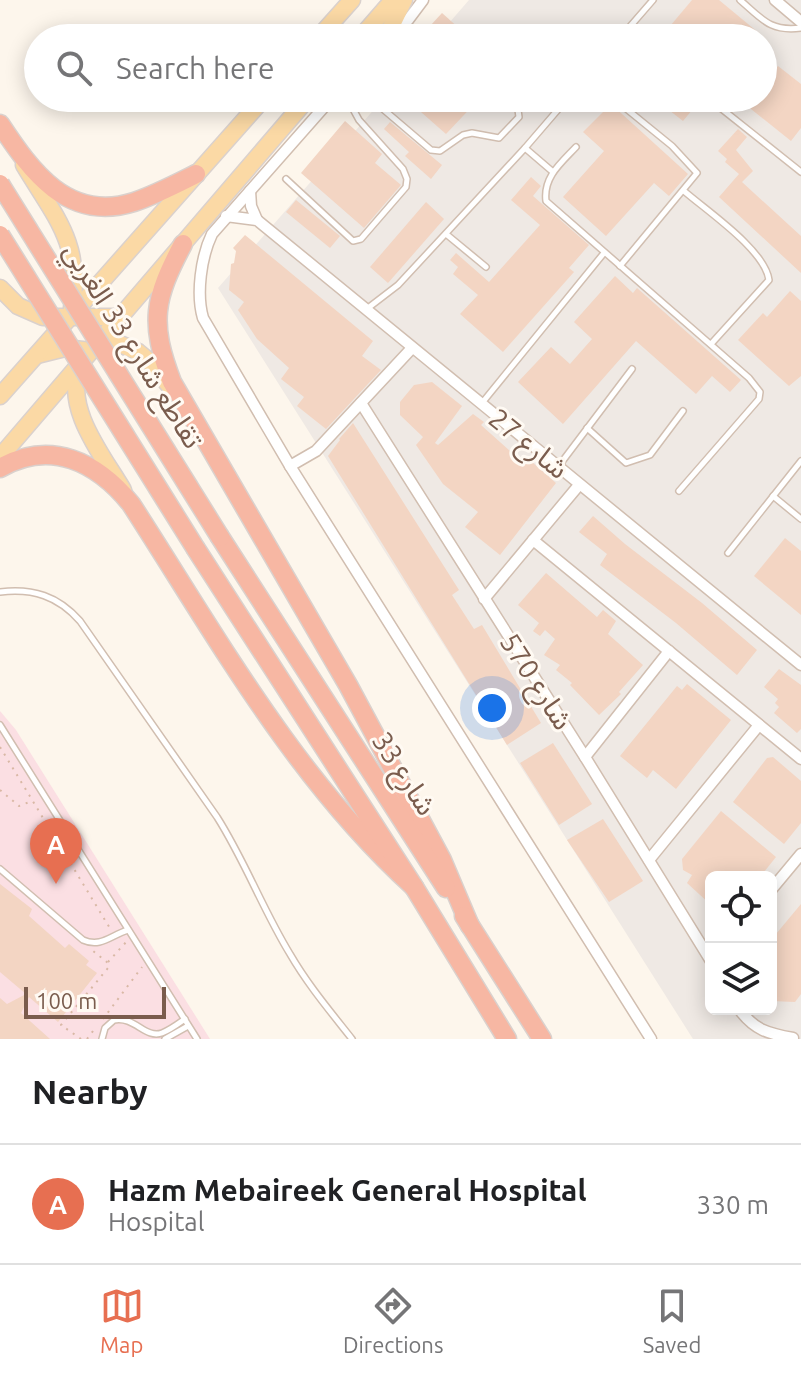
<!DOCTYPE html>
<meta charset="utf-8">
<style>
:root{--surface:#fff;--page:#f6f6f6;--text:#202124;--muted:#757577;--line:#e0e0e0;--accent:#e76f51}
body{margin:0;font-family:Ubuntu,"Noto Sans Arabic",sans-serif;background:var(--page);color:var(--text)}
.controls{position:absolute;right:24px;bottom:24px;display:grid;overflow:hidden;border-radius:12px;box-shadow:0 4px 20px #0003}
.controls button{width:72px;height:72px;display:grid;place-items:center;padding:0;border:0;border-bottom:2px solid var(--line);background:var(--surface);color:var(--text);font:40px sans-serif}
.scale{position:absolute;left:24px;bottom:20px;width:142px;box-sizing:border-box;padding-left:8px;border:4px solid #7a5c4d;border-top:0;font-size:22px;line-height:28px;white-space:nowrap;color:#7a5c4d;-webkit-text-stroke:6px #fffaf3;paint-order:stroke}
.you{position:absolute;left:492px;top:708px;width:28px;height:28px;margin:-20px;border:6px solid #fff;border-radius:50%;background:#1a73e8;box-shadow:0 0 0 12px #1a73e833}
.badge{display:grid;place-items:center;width:52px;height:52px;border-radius:50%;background:var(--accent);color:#fff;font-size:26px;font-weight:700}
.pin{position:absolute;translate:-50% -66px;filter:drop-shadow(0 2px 4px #0008)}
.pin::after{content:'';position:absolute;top:42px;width:28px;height:24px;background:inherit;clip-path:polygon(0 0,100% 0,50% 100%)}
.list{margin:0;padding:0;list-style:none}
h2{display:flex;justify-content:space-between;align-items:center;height:104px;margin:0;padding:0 32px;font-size:34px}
h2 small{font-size:26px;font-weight:400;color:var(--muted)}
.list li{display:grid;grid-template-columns:52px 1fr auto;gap:24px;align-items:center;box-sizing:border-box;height:120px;padding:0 32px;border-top:2px solid var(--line)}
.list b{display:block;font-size:30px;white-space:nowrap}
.list p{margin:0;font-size:26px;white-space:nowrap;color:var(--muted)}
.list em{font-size:26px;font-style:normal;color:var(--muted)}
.icon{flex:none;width:44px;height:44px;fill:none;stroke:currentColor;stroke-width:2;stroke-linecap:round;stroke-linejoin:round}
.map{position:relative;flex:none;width:801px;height:1039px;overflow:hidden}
.search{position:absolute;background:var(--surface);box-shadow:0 4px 20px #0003;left:24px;right:24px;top:24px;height:88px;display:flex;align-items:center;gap:20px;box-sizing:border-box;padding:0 28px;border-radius:44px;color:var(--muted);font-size:30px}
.sheet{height:224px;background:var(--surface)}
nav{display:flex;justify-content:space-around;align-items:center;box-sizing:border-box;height:112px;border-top:2px solid var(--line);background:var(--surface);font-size:22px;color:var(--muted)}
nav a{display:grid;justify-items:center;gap:4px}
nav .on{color:var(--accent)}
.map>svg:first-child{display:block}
</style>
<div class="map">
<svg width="801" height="1039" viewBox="0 0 801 1039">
<rect width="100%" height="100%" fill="#fdf6ec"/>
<!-- industrial -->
<path fill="#efe9e4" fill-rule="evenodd" d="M469 0H801V1039H693L218 288 384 98H763V38H436ZM711 877H771V1009H711Z"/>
<!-- medical -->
<path fill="#fbdfe3" d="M0 711 16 730 210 1039H0Z"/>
<!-- building -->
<g fill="#f3d5c3">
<path d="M692 0H719L765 38H660Z"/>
<path d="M442 13 470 38H419Z"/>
<path d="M778 66 801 84V128L791 141 746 105 752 98H763V84Z"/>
<path d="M405 98H480L446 134Z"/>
<path d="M664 98H702L683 121 660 103Z"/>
<path d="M611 104 688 174 669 196 654 183 606 236 563 197 604 151 583 132Z"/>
<path d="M345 121 382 154 375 163 401 185 364 228 301 173Z"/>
<path d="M390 122 442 165 431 179 405 156 409 152 384 129Z"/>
<path d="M738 129 747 137 736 150 753 171 742 182 801 236V273L719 197 739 174 725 162 727 159 718 151Z"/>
<path d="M531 177 541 186 533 196 589 245 569 268 574 272 503 352 460 314 478 295 453 274 458 267 450 260 456 253 489 282 540 225 511 200Z"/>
<path d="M296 200 340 236 330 248 286 212Z"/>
<path d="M426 202 444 219 388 283 370 267Z"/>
<path d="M245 235 373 341 362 356 381 370 326 429 297 406 304 397 281 379 289 368 257 339 238 310 244 302 229 290 231 264 234 263 236 251 233 248Z"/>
<path d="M615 276 633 293 637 288 741 380 730 392 712 376 696 394 636 341 563 424 518 382 551 347 570 364 592 339 574 322Z"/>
<path d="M790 291 801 301V376L789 386 738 340 763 313 767 317Z"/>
<path d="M432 382 462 406 435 443 438 445 473 414 484 422 481 425 520 460 524 455 556 483 500 555 465 527 478 512 443 484 416 445 423 437 400 415V402L414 385Z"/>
<path d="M353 423 459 590 452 595 474 629 482 625 541 723 507 745 328 456 340 440 339 439Z"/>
<path d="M593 516 625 544 702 603 757 650 737 675 676 623 600 565 607 554 579 532Z"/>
<path d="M785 538 801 551V615L754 576Z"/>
<path d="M546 573 597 617 603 610 616 621 608 634 643 665 619 692 621 694 599 715 570 685 572 683 556 670 560 665 544 655 555 639 545 630 540 636 533 631 539 623 518 605Z"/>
<path d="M779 669 801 685V729L797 733 774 713 779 707 775 703 778 699 764 687Z"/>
<path d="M687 684 731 720 676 789 653 770 647 778 620 756 677 686 682 690Z"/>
<path d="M553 743 592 804 559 825 520 763Z"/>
<path d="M773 757 801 781V823L784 844 733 802 767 758Z"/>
<path d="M721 811 776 857 760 877H711V905L687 883 692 875 683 870 682 859Z"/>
<path d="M603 819 643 881 609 902 567 840Z"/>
<path d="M0 884 32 909 29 916 65 948 69 944 89 961 86 965 97 973 58 1022 29 997 21 1013 50 1039H0V998L7 1004 26 994 0 972Z"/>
<path d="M801 904V994L795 1002 771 1001V940Z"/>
</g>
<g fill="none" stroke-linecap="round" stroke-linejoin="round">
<!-- lane casing -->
<g stroke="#d1beb0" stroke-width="8">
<g id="lane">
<path d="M740 0C762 19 770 32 801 28"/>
<path d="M625 32 633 38"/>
<path d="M620 38 653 0"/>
<path d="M370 98 431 150 440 151 463 135 472 133 499 138 519 117 518 110 506 98"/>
<path d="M613 98 672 146 697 173 620 266"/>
<path d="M708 98 801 172"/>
<path d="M576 147C561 163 543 177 546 201L749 378 760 392 759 399 679 491"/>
<path d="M525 148 553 172"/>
<path d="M286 179 353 241 361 239 406 187 407 179 403 169 359 120 347 98"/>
<path d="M684 191C707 211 765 250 769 280L711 344"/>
<path d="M446 234 486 267"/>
<path d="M368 308 398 285 525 148 568 98"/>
<path d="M482 403 604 253"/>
<path d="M587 428 626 463 650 455 683 411"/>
<path d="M558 467 632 369"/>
<path d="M773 496 801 519"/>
<path d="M728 553 801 461"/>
<path d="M0 592C33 588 58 596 80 621L217 817C245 861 263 910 290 954 308 985 330 1011 352 1039"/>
<path d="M0 725 197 1039"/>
<path d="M0 869 83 940C101 948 111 935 128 930"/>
<path d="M102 1039 105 1028 114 1020C135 1016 145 1039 162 1033 170 1030 178 1024 185 1019"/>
<path d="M165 1039 188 1026"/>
</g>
</g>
<!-- street casing -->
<g stroke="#d1beb0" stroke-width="13">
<g id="street">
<path d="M775 0 801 22"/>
<path d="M389 34 408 20 423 0"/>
<path d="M332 98 212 234C201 257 196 294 203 318L290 466 651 1039"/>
<path d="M250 191 251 206 257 220"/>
<path d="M226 216 257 220 801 665"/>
<path d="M361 403 585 757 711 961"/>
<path d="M290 466 316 451 412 348"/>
<path d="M533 540 801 759"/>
<path d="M484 599 579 485"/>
<path d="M585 757 669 651"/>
<path d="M649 860 759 725"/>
<path d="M771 890 801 854"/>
<path d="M739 1009C754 1030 769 1034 793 1038"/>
</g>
</g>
<!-- primary casing -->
<g stroke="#dad1cd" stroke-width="19">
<g id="primary">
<path d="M386 37 404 0"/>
<path d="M318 38 352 0"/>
<path d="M360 38 393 0"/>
<path d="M24 165C55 217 82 243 72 308"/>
<path d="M0 288 18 306 43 317H120"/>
<path d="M37 355 65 348 91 351 111 342 120 344 138 352 150 362 172 389"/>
<path d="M81 366C62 406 103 456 123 490"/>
<path d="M0 396 264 98"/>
<path d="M0 457 308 98"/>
</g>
</g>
<!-- highway casing -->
<g stroke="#dad1cd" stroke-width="21">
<g id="highway">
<path d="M0 124C31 171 68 223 134 202 155 195 176 184 196 174"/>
<path d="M183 244C154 299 149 322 172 382L348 685 442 860 470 926"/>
<path d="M0 468C51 439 97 462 131 504 217 637 295 779 414 887"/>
<path d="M220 537 446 888"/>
<path d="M196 549 414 887 507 1039"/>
<path d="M464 916 542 1039"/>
</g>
</g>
<!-- path -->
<g stroke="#d9b8a5" stroke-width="2" stroke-dasharray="2 6" stroke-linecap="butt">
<path d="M0 747 111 930"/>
<path d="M0 790 19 806 32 801"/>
<path d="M108 962 128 940"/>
<path d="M103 1019 142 967"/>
<path d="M81 1039 61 1025 108 968V963L93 951"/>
<path d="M87 1039 96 1027"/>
</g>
<!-- lane -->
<use href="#lane" stroke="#fff" stroke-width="5"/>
<!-- street -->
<use href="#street" stroke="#fff" stroke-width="10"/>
<!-- primary -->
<use href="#primary" stroke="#fbd9a5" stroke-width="16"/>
<!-- highway -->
<use href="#highway" stroke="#f7b7a3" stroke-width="18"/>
<!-- highway-bridge casing -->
<g stroke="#dad1cd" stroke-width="21" stroke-linecap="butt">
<g id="highway-bridge">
<path d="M0 184 220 537"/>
<path d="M0 235 196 549"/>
</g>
</g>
<!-- highway-bridge -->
<use href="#highway-bridge" stroke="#f7b7a3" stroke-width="18"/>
</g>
<g text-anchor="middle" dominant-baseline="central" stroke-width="6" stroke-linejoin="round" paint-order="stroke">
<!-- street labels -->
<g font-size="28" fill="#7a5c4d" stroke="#fffaf3">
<text transform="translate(134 345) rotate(58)">تقاطع شارع 33 الغربي</text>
<text transform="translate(529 443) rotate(39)">شارع 27</text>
<text transform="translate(537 681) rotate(57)">شارع 570</text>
<text transform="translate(405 773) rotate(57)">شارع 33</text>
</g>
</g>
</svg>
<div class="controls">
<button><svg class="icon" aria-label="locate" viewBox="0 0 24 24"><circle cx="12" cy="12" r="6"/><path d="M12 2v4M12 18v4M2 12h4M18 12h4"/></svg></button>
<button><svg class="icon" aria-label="layers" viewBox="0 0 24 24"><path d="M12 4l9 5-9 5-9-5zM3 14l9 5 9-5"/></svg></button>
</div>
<div class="scale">100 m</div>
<div class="you"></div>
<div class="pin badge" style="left:56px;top:884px">A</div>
<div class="search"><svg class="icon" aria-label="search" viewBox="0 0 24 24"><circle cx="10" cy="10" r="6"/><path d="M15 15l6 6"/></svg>Search here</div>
</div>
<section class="sheet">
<h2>Nearby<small></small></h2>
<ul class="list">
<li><span class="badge">A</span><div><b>Hazm Mebaireek General Hospital</b><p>Hospital</p></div><em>330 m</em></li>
</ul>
</section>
<nav>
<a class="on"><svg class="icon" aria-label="map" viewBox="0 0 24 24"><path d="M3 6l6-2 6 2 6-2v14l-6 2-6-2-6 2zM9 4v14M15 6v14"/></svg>Map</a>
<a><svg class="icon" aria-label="directions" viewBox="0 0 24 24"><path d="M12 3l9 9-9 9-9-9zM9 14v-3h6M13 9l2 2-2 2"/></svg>Directions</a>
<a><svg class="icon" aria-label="saved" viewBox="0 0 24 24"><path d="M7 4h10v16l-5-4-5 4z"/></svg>Saved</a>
</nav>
